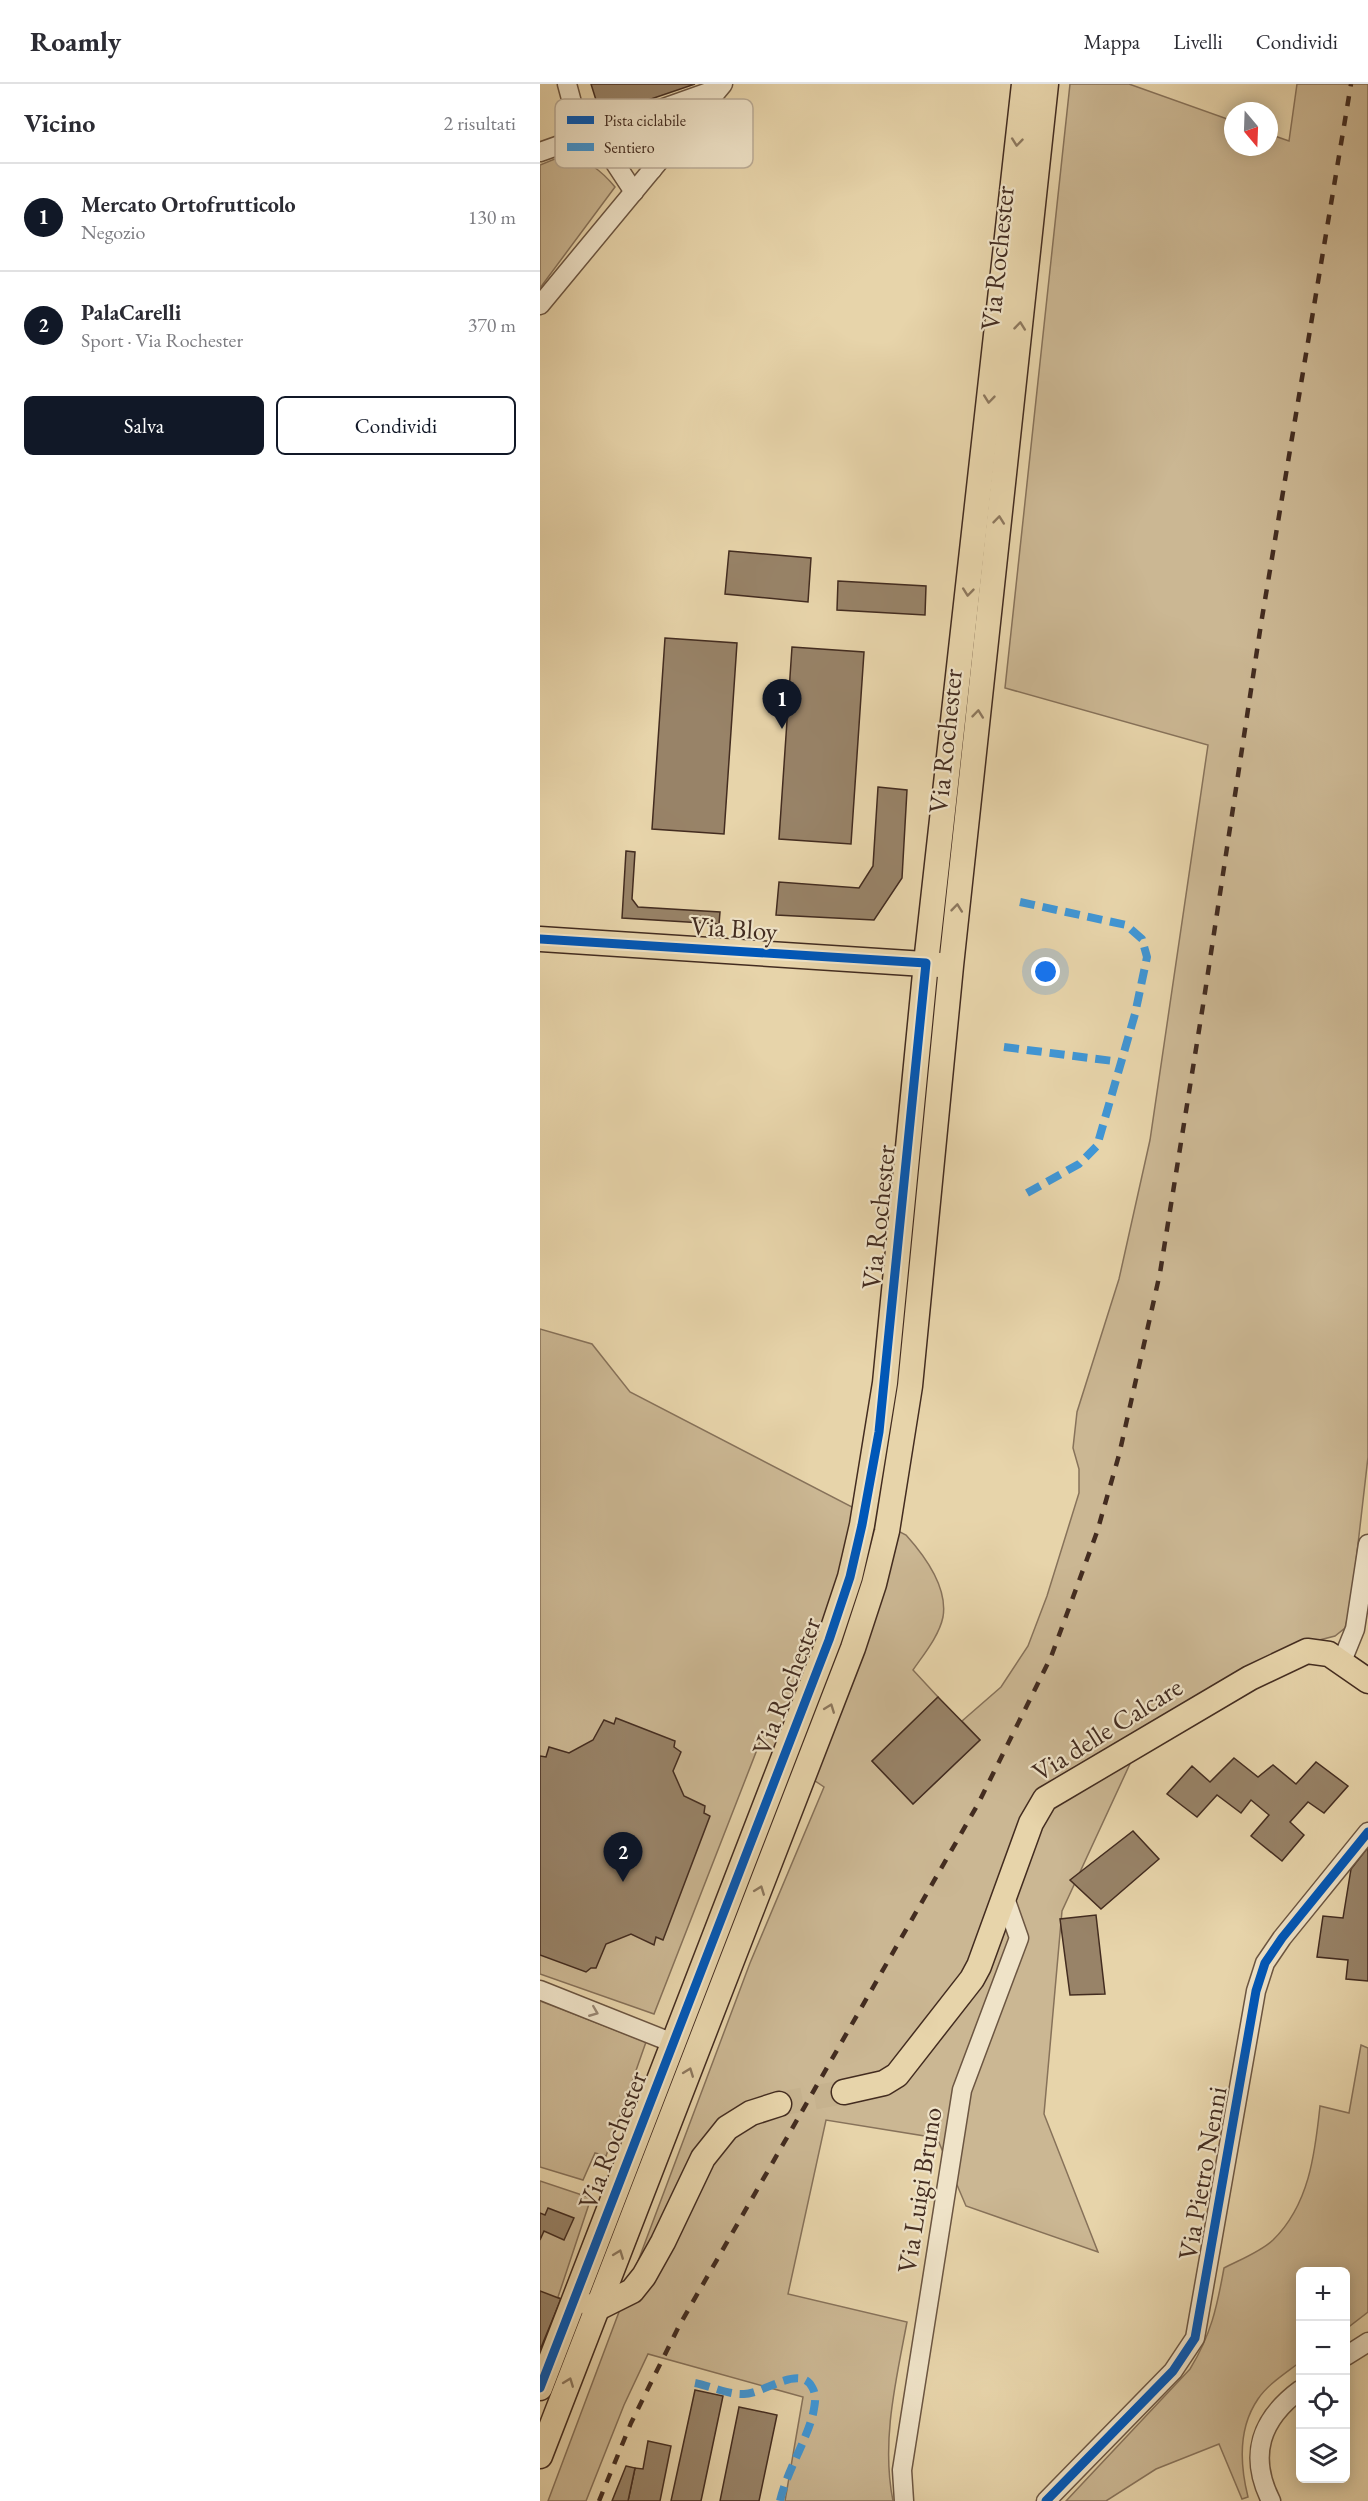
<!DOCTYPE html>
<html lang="it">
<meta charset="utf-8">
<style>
:root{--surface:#fff;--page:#f2f2f3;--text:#2b2b33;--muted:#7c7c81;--line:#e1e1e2;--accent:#111827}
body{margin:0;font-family:"EB Garamond",serif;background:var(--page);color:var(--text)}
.controls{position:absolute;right:18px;bottom:18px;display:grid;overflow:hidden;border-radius:9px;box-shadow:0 3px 15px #0003}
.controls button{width:54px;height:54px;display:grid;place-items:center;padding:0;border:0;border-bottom:2px solid var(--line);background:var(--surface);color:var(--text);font:30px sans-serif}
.compass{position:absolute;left:684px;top:18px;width:54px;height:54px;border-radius:50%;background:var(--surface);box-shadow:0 3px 15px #0003;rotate:161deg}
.you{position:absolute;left:506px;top:888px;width:21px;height:21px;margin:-15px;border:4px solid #fff;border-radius:50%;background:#1a73e8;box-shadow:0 0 0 9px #1a73e833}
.badge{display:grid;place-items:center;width:39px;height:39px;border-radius:50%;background:var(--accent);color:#fff;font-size:20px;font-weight:700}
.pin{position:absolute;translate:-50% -50px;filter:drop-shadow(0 2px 3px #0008)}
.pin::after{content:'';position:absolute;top:32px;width:21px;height:18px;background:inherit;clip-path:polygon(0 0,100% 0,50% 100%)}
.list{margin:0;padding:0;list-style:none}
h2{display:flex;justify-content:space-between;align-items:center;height:78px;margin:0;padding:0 24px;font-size:26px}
h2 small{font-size:20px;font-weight:400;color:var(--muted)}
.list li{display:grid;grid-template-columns:39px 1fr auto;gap:18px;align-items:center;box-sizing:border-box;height:108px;padding:0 24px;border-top:2px solid var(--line)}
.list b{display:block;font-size:22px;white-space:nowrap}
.list p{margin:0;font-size:20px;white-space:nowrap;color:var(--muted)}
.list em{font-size:20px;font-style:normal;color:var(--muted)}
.actions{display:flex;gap:12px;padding:18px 24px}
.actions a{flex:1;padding:14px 0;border:2px solid var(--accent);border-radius:9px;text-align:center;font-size:21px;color:var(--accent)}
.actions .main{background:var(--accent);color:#fff}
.icon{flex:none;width:33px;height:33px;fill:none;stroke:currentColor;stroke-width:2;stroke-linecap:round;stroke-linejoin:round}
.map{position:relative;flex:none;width:828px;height:2417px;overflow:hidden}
header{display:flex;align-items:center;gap:36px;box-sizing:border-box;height:84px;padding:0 30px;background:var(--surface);border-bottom:2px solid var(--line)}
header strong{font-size:28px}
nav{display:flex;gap:33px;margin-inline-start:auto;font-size:21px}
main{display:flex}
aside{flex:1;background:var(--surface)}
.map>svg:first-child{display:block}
</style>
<header>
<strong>Roamly</strong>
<nav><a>Mappa</a><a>Livelli</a><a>Condividi</a></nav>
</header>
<main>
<aside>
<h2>Vicino<small>2 risultati</small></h2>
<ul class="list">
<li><span class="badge">1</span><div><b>Mercato Ortofrutticolo</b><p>Negozio</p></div><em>130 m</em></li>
<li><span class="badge">2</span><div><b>PalaCarelli</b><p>Sport · Via Rochester</p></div><em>370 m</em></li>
</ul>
<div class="actions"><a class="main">Salva</a><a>Condividi</a></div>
</aside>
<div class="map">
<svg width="828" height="2417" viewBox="0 0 828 2417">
<rect width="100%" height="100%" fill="#e7d4aa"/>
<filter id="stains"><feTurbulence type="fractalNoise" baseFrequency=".00333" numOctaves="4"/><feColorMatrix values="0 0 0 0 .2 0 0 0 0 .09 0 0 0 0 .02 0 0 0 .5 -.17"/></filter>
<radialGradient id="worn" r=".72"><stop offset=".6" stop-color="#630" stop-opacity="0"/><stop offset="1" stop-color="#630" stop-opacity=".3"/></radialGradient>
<!-- green -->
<g fill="#cbb793" stroke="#87725a" stroke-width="1.5">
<path d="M530 0H589L693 37V63H729V50L749 57 757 0H828V1373L811 1521 805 1544 795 1552 756 1562 607 1643 522 1827 504 2030 558 2168 426 2122 397 2054 286 2036 248 2210 367 2238C356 2296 341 2358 353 2417H245L263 2313 108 2270 84 2321 46 2417H8L210 1879 284 1703 253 1682 48 2218 46 2217 251 1679 220 1658 114 1930 0 1890V1245L52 1260 90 1308 366 1451C384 1471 408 1503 403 1533 399 1552 384 1570 373 1586L398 1613 332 1677 373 1720 440 1656 422 1637 461 1603 488 1562 507 1512 539 1409V1385L533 1364 537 1328 579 1195 610 1056 668 661 465 604Z"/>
<path d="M27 70C48 77 61 86 75 103L0 204V81Z"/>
<path d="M397 904 401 905 344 1395H341Z"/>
<path d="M0 1917 106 1958 66 2072 55 2069 43 2096 0 2083Z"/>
<path d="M821 1961 828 1964V2228L806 2245V2188H760V2278C746 2289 728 2300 718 2315 698 2344 700 2381 708 2413L702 2415 679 2360 616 2385 566 2417H526L650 2285C671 2251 677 2223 684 2184 699 2176 720 2168 733 2156 769 2121 775 2070 780 2022L809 2029Z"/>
<path d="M0 2097 51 2114 18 2213 21 2215 0 2266Z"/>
</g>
<!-- building -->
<g fill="#988368" stroke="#432c20" stroke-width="1.5">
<path d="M51 0H155L61 32Z"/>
<path d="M189 467 271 474 268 518 185 510Z"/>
<path d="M298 497 386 502 385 531 297 526Z"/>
<path d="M125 554 197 559 184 750 112 745Z"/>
<path d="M252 563 324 568 311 760 239 755Z"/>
<path d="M338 703 367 706 362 794 334 836 236 831 239 798 319 804 333 782Z"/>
<path d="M86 767 95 768 92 815 98 823 180 828 179 840 82 834Z"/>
<path d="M398 1613 440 1656 373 1720 332 1677Z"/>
<path d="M76 1634 135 1657 134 1663 141 1668 133 1687 144 1712 165 1722 164 1729 170 1732 123 1856 116 1853 114 1861 91 1850 66 1860 56 1884H51L46 1888 0 1871V1672L6 1673 9 1663 29 1669 53 1656 64 1636 74 1640Z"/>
<path d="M694 1674 718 1693 733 1681 756 1700 776 1678 808 1702 784 1729 768 1718 750 1738 764 1751 742 1777 711 1752 729 1731 711 1716 701 1729 677 1711 657 1733 627 1710 652 1682 670 1698Z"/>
<path d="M593 1747 619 1775 561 1825 530 1796Z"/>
<path d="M828 1763V1897L806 1895 808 1876 777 1873 783 1832 803 1834 811 1785Z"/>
<path d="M556 1831 565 1910 530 1911 520 1835Z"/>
<path d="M8 2124 34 2134 24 2156 4 2147 0 2156V2129L5 2131Z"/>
<path d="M0 2207 21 2215 0 2266Z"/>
<path d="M155 2306 183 2312 161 2417H131Z"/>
<path d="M199 2323 237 2331 219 2417H180Z"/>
<path d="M108 2357 131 2362 120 2417H88L95 2384 103 2385Z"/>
<path d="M86 2382 95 2384 88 2417H72Z"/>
</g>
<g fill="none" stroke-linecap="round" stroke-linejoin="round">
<!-- major-tunnel -->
<path stroke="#c6b28e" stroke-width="24" stroke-dasharray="24 12" stroke-linecap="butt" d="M239 2020 304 2008"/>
<!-- minor casing -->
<g stroke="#6c5642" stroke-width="21">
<g id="minor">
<path d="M27 0 41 52 69 70 94 108"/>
<path d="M60 47C87 47 109 57 112 86"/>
<path d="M0 68 177 5"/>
<path d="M0 221 183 0"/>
<path d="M802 1577 815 1545 828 1460"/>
<path d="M0 1906 133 1959"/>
<path d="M806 2272 828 2258"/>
<path d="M364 2417 362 2386 422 2006 479 1854 465 1814"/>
<path d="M506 2417 633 2287 655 2254 716 1907 725 1879 742 1854 828 1748"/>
<path d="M731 2417C708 2371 721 2335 760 2306"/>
</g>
</g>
<!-- major casing -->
<g stroke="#432c20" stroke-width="27">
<g id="major">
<path d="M0 855 400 881"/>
<path d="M304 2008 344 1999 357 1991 432 1895 439 1882 491 1739 505 1715 710 1594 767 1567 789 1570 828 1597"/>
<path d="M52 2222 58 2224 92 2207 104 2192 123 2158 163 2074 187 2044 211 2029 239 2020"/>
<path d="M0 2304 289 1556 310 1493 322 1441 345 1299 386 879 484 0"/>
<path d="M0 2372 313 1564 334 1500 347 1447 370 1302 411 882 506 0"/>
</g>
</g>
<!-- minor -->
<use href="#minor" stroke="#efe3c8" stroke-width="18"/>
<!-- major -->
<use href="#major" stroke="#e7d4aa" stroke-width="24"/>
<!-- rail -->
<path stroke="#432c20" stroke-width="4.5" stroke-dasharray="10 10" stroke-linecap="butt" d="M59 2417 91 2339 139 2242 438 1720 511 1573 557 1448 579 1371 620 1189 664 915 721 540 811 0"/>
<!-- quiet -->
<g stroke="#4096d5" stroke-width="8" stroke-dasharray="15 8" stroke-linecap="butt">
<path d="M480 818 586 841 602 855 607 873 595 930 557 1062 539 1080 487 1109"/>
<path d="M464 963 581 978"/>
<path d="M155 2299C170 2302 189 2311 204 2310 223 2310 260 2280 272 2303 277 2311 275 2320 273 2330 265 2360 247 2387 240 2417"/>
</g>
<!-- cycleway casing -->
<g stroke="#efe3c8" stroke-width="13">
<g id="cycleway">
<path d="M0 855 386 879 339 1348 322 1441 310 1493 289 1556 0 2304"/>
<path d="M506 2417 633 2287 655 2254 716 1907 725 1879 742 1854 828 1748"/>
</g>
</g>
<!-- cycleway -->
<use href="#cycleway" stroke="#0057b8" stroke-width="9"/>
</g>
<!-- one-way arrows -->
<defs><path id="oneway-chevron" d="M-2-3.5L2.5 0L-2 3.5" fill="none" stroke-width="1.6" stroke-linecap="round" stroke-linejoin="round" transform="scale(1.5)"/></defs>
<g stroke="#8d785e">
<use href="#oneway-chevron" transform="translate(477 58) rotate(96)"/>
<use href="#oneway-chevron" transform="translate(480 242) rotate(-84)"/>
<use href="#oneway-chevron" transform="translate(449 315) rotate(96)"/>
<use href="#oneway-chevron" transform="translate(459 436) rotate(-84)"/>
<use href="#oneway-chevron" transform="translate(428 508) rotate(96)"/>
<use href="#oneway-chevron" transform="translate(438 630) rotate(-84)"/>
<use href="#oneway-chevron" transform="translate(417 824) rotate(-84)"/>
<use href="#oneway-chevron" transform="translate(290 1624) rotate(-69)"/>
<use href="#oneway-chevron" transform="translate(220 1806) rotate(-69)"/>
<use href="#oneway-chevron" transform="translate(149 1988) rotate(-69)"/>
<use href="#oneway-chevron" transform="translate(79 2170) rotate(-69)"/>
<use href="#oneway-chevron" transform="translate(29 2298) rotate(-69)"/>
</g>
<use stroke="#998874" href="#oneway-chevron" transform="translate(54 1928) rotate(22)"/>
<g text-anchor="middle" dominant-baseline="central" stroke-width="4.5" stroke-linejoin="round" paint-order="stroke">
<!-- street labels -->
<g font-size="27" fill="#432c20" stroke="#efe3c8">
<text transform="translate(457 174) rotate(-84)">Via Rochester</text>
<text transform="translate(405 657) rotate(-84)">Via Rochester</text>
<text transform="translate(194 844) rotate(4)">Via Bloy</text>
<text transform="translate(338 1133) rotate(-84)">Via Rochester</text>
<text transform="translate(246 1602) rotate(-69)">Via Rochester</text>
<text transform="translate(567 1645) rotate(-32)">Via delle Calcare</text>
<text transform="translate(72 2056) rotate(-69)">Via Rochester</text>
<text transform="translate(662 2089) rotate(-80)">Via Pietro Nenni</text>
<text transform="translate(379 2106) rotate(-81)">Via Luigi Bruno</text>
</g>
</g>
<!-- legend -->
<rect x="15" y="15" width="198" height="69" rx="9" fill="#efe3c8" stroke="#bbac96" stroke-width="1.5"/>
<rect x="27" y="32" width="27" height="8" fill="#0057b8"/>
<rect x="27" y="59" width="27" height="8" fill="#4096d5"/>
<g font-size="16" fill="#432c20">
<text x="64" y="42">Pista ciclabile</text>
<text x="64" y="69">Sentiero</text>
</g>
<rect width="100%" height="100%" filter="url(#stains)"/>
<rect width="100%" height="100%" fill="url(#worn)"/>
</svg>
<div class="controls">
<button>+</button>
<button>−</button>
<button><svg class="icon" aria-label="locate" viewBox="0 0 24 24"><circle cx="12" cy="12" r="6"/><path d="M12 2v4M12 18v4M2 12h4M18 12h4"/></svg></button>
<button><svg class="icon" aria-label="layers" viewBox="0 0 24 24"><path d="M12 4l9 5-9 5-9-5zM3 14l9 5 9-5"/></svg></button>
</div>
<svg class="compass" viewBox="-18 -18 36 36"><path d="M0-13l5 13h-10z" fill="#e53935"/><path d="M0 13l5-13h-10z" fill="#7c7c81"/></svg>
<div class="you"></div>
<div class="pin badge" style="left:242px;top:645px">1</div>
<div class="pin badge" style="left:83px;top:1798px">2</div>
</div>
</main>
